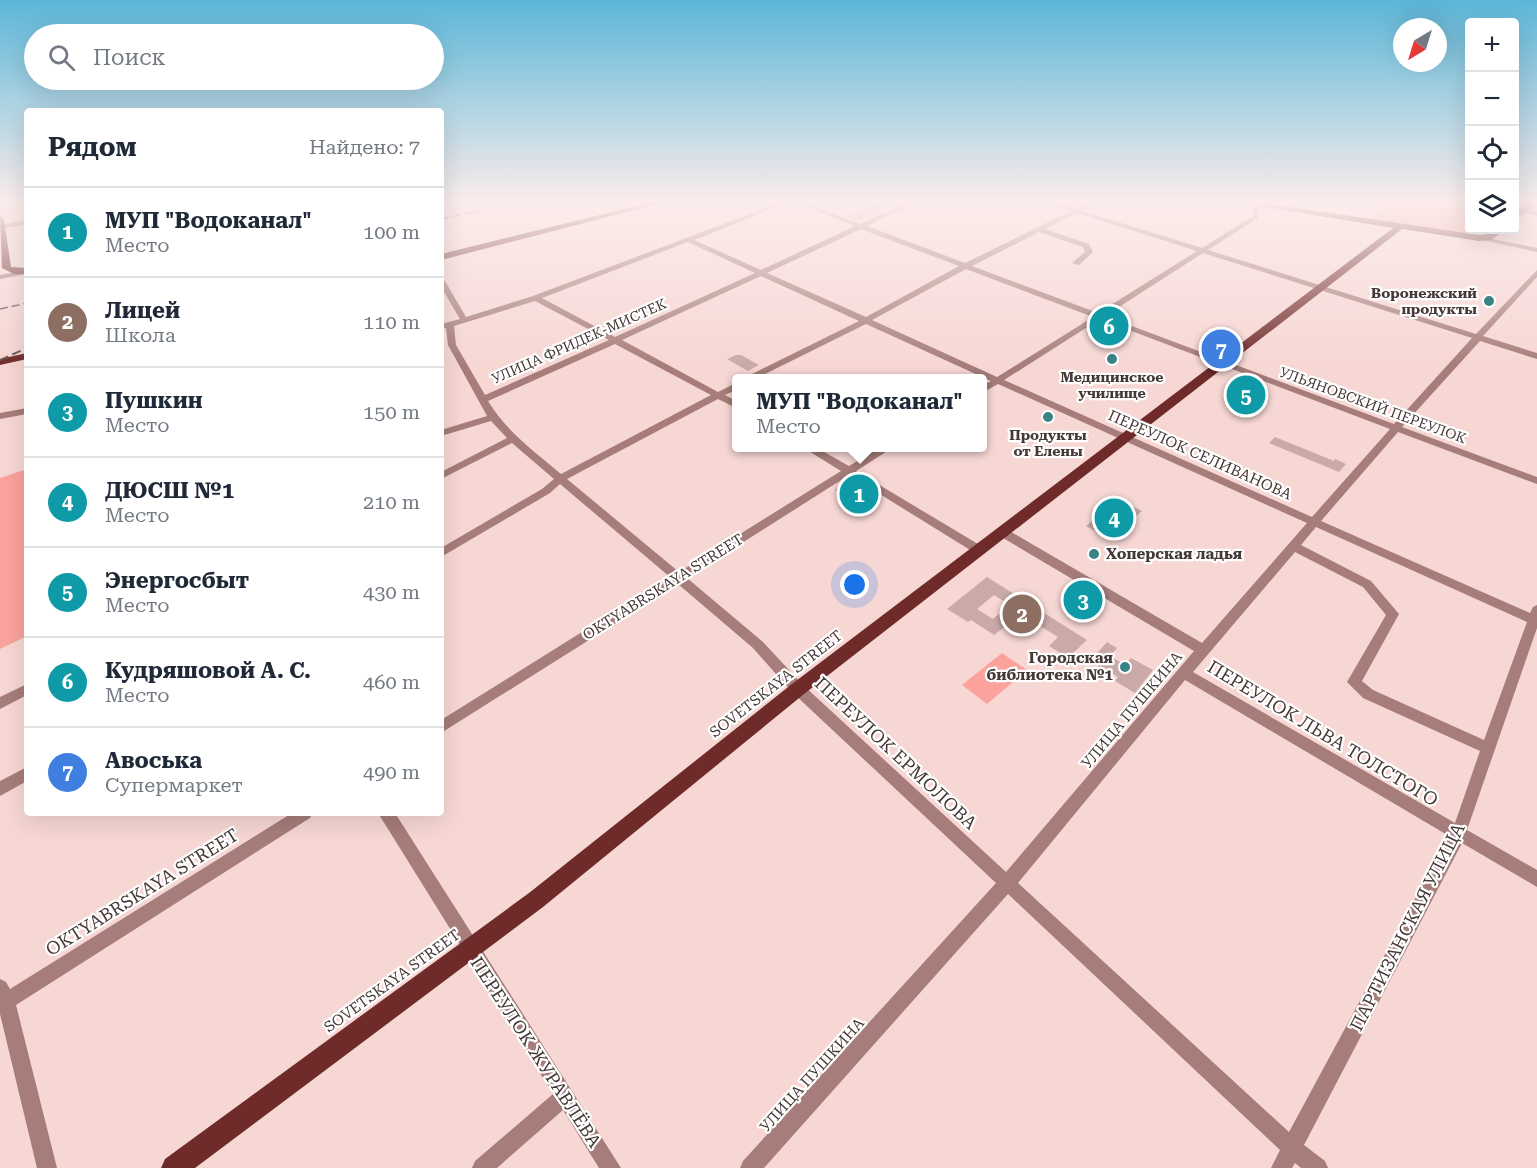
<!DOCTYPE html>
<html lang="ru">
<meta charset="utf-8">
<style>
:root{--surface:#fff;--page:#f6f6f7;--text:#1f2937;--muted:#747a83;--line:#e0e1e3;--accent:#2563eb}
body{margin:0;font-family:"Roboto Serif",serif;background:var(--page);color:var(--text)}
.controls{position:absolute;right:18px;top:18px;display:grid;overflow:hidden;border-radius:6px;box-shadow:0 6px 24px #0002}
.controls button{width:54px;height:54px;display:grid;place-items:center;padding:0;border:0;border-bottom:2px solid var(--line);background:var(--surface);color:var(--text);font:30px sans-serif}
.compass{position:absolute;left:1393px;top:18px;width:54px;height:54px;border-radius:50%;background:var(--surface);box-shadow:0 6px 24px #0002;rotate:218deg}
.you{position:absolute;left:855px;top:585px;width:21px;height:21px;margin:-15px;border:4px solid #fff;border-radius:50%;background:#1a73e8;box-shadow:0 0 0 9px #1a73e833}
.badge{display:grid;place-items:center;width:39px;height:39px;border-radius:50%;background:var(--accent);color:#fff;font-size:20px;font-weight:700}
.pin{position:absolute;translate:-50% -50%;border:3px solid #fff;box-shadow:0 2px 6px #0006}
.popup{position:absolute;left:732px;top:374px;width:255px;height:78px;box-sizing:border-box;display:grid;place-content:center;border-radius:6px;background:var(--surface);filter:drop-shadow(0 2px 4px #0005);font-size:20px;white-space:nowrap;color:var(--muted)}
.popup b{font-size:22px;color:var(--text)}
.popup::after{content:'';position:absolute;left:50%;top:100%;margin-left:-12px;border:12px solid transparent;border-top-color:var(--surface)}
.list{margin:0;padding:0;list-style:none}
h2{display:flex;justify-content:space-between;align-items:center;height:78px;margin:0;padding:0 24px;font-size:26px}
h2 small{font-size:20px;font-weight:400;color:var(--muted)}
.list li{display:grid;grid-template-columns:39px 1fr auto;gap:18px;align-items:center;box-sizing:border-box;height:90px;padding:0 24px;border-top:2px solid var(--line)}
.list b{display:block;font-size:22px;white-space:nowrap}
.list p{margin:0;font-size:20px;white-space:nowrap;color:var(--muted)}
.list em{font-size:20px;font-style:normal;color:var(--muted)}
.icon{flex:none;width:33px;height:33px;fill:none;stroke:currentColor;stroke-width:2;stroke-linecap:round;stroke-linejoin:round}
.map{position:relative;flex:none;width:1537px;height:1168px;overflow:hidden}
.search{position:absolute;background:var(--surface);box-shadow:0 6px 24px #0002;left:24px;top:24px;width:420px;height:66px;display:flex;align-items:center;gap:15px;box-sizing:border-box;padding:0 21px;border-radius:33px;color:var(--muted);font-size:22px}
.panel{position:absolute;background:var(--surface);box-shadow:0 6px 24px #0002;left:24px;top:108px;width:420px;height:708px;border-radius:6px}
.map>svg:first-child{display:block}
</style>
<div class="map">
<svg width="1537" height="1168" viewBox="0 0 1537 1168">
<rect width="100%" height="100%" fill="#f7d7d4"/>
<!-- green -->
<g fill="#fba29c">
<path d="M1392 202H1469L1470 230H1494L1483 237 1371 219Z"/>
<path d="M27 469V636L0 649V478Z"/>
<path d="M1002 653 1027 670 987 704 962 685Z"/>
</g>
<!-- building -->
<g fill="#c9aaa8" fill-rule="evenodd">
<path d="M879 202H897L858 221 847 217Z"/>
<path d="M736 355H741L759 365 748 371 727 359Z"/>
<path d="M1275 437 1334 461 1335 459 1346 464 1339 472 1269 443Z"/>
<path d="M852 479 882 498 866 509 835 490Z"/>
<path d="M1114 497 1142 511 1110 539 1086 526 1111 504 1108 502Z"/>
<path d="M987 577 1079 635 1087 640 1068 658 1049 646 1058 637 1027 618 1017 626 1011 622 994 635 971 620 968 622 947 609ZM994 595 1010 605 993 619 977 609Z"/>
<path d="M1107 642 1117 648 1110 656 1125 665 1131 658 1153 670 1135 693 1115 681 1118 677 1090 661Z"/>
</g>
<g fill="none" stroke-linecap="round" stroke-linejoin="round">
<!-- minor -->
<g fill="#a67d7a" fill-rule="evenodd">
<path d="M781 202H790L694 240 761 270 855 226 793 202H802L860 224 908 202H916L867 226 965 263 1071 211 1045 202H1055L1076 209 1090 202H1098L1082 211 1202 248 1253 216 1252 202H1258V218L1208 250 1476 334 1537 270V277L1483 336 1537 353V359L1480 341 1402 427 1537 477V484L1398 432 1321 521 1530 613 1533 607 1537 605V628L1467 830 1537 870V887L1462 843 1304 1145 1325 1161 1328 1168H1301L1295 1163 1292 1168H1271L1280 1150 1008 894 764 1168H740L743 1161 996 883 793 693 753 648 678 584 441 733V720L670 577 560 484 550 493 441 557V548L542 489 554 479 512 443 441 479V472L507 438 491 421 441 436V430L487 416 448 345 446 328 441 329V324L460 319 441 287V279L445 281 466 317 533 296ZM1077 213 1197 251 1098 313 972 266 1039 232 1083 247 1085 252 1072 263 1079 265 1093 252 1089 244 1045 229ZM861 229 959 266 866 317 767 273ZM688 242 755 273 615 337 542 298ZM1203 253 1472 338 1394 424 1105 316ZM966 269 1093 317 997 377 872 320ZM761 276 859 321 748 376 747 378H757L866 324 991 381 982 386V393L998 384 1307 523 1202 643 1006 529H998L996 532 998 535 1194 651 1006 872 803 685 763 642 687 578 849 475 975 553H983L985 550 983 547 856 471 889 450 890 448H879L849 466 817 448H806L807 450 841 471 679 572 567 479 718 399 736 408V401L725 395 736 390V383L718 392 622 340ZM535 301 609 340 485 395 456 345 454 326ZM1100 319 1390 429 1312 517 1004 380ZM615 344 711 395 561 474C534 451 506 431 488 401ZM1316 527 1527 622 1484 740 1373 690 1362 681 1399 614 1371 581 1301 545ZM1295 552 1363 587 1386 615 1347 682 1363 698 1480 751 1455 823 1193 672ZM1185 680 1449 836 1289 1132 1018 883Z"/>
<path d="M1514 206 1537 212V216L1514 210Z"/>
<path d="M27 220V224L0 229V225Z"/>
<path d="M1479 236 1537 248V252L1477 239V237Z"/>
<path d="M27 270V274L0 279V275Z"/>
<path d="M27 408V414L0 419V413Z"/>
<path d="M27 684V695L0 709V697Z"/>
<path d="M27 767V781L0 796V781Z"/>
<path d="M292 813H313L310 818 16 1005 57 1168H37L0 1014V979L6 982 10 989Z"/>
<path d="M378 813H395L621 1168H599L563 1110 497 1168H472L475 1161 553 1094Z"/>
</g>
<!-- major -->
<g fill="#6f2b29" fill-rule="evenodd">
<path d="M652 202H666L441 260V254Z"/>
<path d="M1235 202H1256L1479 235C1489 235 1495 229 1505 230L1491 240 1479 241 1402 229 804 694 543 907 195 1168H161L165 1159 529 893 792 684 1393 228Z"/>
<path d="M1529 202 1537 204 1514 220V213Z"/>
<path d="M0 216 4 219 11 267 27 268V274H14L2 268Z"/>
<path d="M27 353V359L0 365V359Z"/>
</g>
<!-- rail-far1 -->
<g stroke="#655553" stroke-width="1.5" stroke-dasharray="8 4" stroke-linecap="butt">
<path d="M441 219 521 202"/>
<path d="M0 309 27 303"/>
</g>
<!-- rail -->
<path stroke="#655553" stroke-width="2" stroke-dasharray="9 4.5" stroke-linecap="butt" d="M0 360 27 348"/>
</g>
<!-- sky -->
<linearGradient id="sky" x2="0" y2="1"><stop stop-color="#5bb6d8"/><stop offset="0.55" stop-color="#fbedec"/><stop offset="1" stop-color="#fbedec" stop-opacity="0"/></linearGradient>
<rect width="1537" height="366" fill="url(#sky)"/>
<!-- markers -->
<g fill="#398286" stroke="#fff" stroke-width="2">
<circle cx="1489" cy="301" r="6"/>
<circle cx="1112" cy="359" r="6"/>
<circle cx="1048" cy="417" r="6"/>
<circle cx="1094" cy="554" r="6"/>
<circle cx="1125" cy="667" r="6"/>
</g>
<g text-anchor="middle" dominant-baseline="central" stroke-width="4.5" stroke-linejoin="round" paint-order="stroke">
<!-- far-poi labels -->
<g font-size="14" font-weight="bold" fill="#453937" stroke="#fff">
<text x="1477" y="293" text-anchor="end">Воронежский<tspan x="1477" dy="16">продукты</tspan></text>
<text x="1112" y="377">Медицинское<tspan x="1112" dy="16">училище</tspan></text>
<text x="1048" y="435">Продукты<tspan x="1048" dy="16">от Елены</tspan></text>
</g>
<!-- far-street labels -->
<g font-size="14" fill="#453937" stroke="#fff">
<text transform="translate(579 341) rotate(-24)">УЛИЦА ФРИДЕК-МИСТЕК</text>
<text transform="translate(1373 405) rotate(20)">УЛЬЯНОВСКИЙ ПЕРЕУЛОК</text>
</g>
<!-- street labels -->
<g font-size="15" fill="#453937" stroke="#fff">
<text transform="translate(1200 455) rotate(24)">ПЕРЕУЛОК СЕЛИВАНОВА</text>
<text transform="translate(663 587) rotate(-32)">OKTYABRSKAYA STREET</text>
<text transform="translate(776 684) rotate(-38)">SOVETSKAYA STREET</text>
<text transform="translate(1132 710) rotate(-50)">УЛИЦА ПУШКИНА</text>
<text transform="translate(392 981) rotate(-36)">SOVETSKAYA STREET</text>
<text transform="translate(812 1075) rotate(-48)">УЛИЦА ПУШКИНА</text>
</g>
<!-- poi labels -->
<g font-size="15" font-weight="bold" fill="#453937" stroke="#fff" text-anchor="start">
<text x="1106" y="554">Хоперская ладья</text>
<text x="1113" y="658" text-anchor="end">Городская<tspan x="1113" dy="17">библиотека №1</tspan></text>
</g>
<!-- near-street labels -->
<g font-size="18" fill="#453937" stroke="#fff">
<text transform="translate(1323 733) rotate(31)">ПЕРЕУЛОК ЛЬВА ТОЛСТОГО</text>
<text transform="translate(896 753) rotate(43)">ПЕРЕУЛОК ЕРМОЛОВА</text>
<text transform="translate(142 892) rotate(-32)">OKTYABRSKAYA STREET</text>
<text transform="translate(1407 927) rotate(-63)">ПАРТИЗАНСКАЯ УЛИЦА</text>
<text transform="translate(536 1052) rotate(57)">ПЕРЕУЛОК ЖУРАВЛЁВА</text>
</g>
</g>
</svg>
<div class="controls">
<button>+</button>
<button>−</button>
<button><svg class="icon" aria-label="locate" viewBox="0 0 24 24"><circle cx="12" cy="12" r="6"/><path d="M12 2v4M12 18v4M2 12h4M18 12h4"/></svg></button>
<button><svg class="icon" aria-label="layers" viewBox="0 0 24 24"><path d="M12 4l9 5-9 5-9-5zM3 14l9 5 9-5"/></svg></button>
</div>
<svg class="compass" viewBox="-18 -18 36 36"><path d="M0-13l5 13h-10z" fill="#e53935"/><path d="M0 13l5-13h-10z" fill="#747a83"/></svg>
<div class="you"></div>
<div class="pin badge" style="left:859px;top:494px;background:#0f9aa8">1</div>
<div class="popup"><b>МУП &quot;Водоканал&quot;</b>Место</div>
<div class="pin badge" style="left:1022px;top:614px;background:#8d6e63">2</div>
<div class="pin badge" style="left:1083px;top:600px;background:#0f9aa8">3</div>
<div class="pin badge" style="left:1114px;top:518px;background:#0f9aa8">4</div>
<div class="pin badge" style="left:1246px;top:395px;background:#0f9aa8">5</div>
<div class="pin badge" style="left:1109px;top:326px;background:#0f9aa8">6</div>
<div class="pin badge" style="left:1221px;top:349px;background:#3f7fe0">7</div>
<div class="search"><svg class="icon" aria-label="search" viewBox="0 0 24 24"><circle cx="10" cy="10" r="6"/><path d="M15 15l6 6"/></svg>Поиск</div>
<section class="panel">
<h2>Рядом<small>Найдено: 7</small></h2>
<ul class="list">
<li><span class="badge" style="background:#0f9aa8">1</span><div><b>МУП &quot;Водоканал&quot;</b><p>Место</p></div><em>100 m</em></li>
<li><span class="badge" style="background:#8d6e63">2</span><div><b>Лицей</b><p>Школа</p></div><em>110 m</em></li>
<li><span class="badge" style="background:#0f9aa8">3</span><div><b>Пушкин</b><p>Место</p></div><em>150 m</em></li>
<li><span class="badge" style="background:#0f9aa8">4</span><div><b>ДЮСШ №1</b><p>Место</p></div><em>210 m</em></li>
<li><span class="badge" style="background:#0f9aa8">5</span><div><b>Энергосбыт</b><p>Место</p></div><em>430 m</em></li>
<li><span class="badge" style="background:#0f9aa8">6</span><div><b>Кудряшовой А. С.</b><p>Место</p></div><em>460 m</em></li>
<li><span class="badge" style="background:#3f7fe0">7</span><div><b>Авоська</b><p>Супермаркет</p></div><em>490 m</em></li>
</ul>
</section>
</div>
